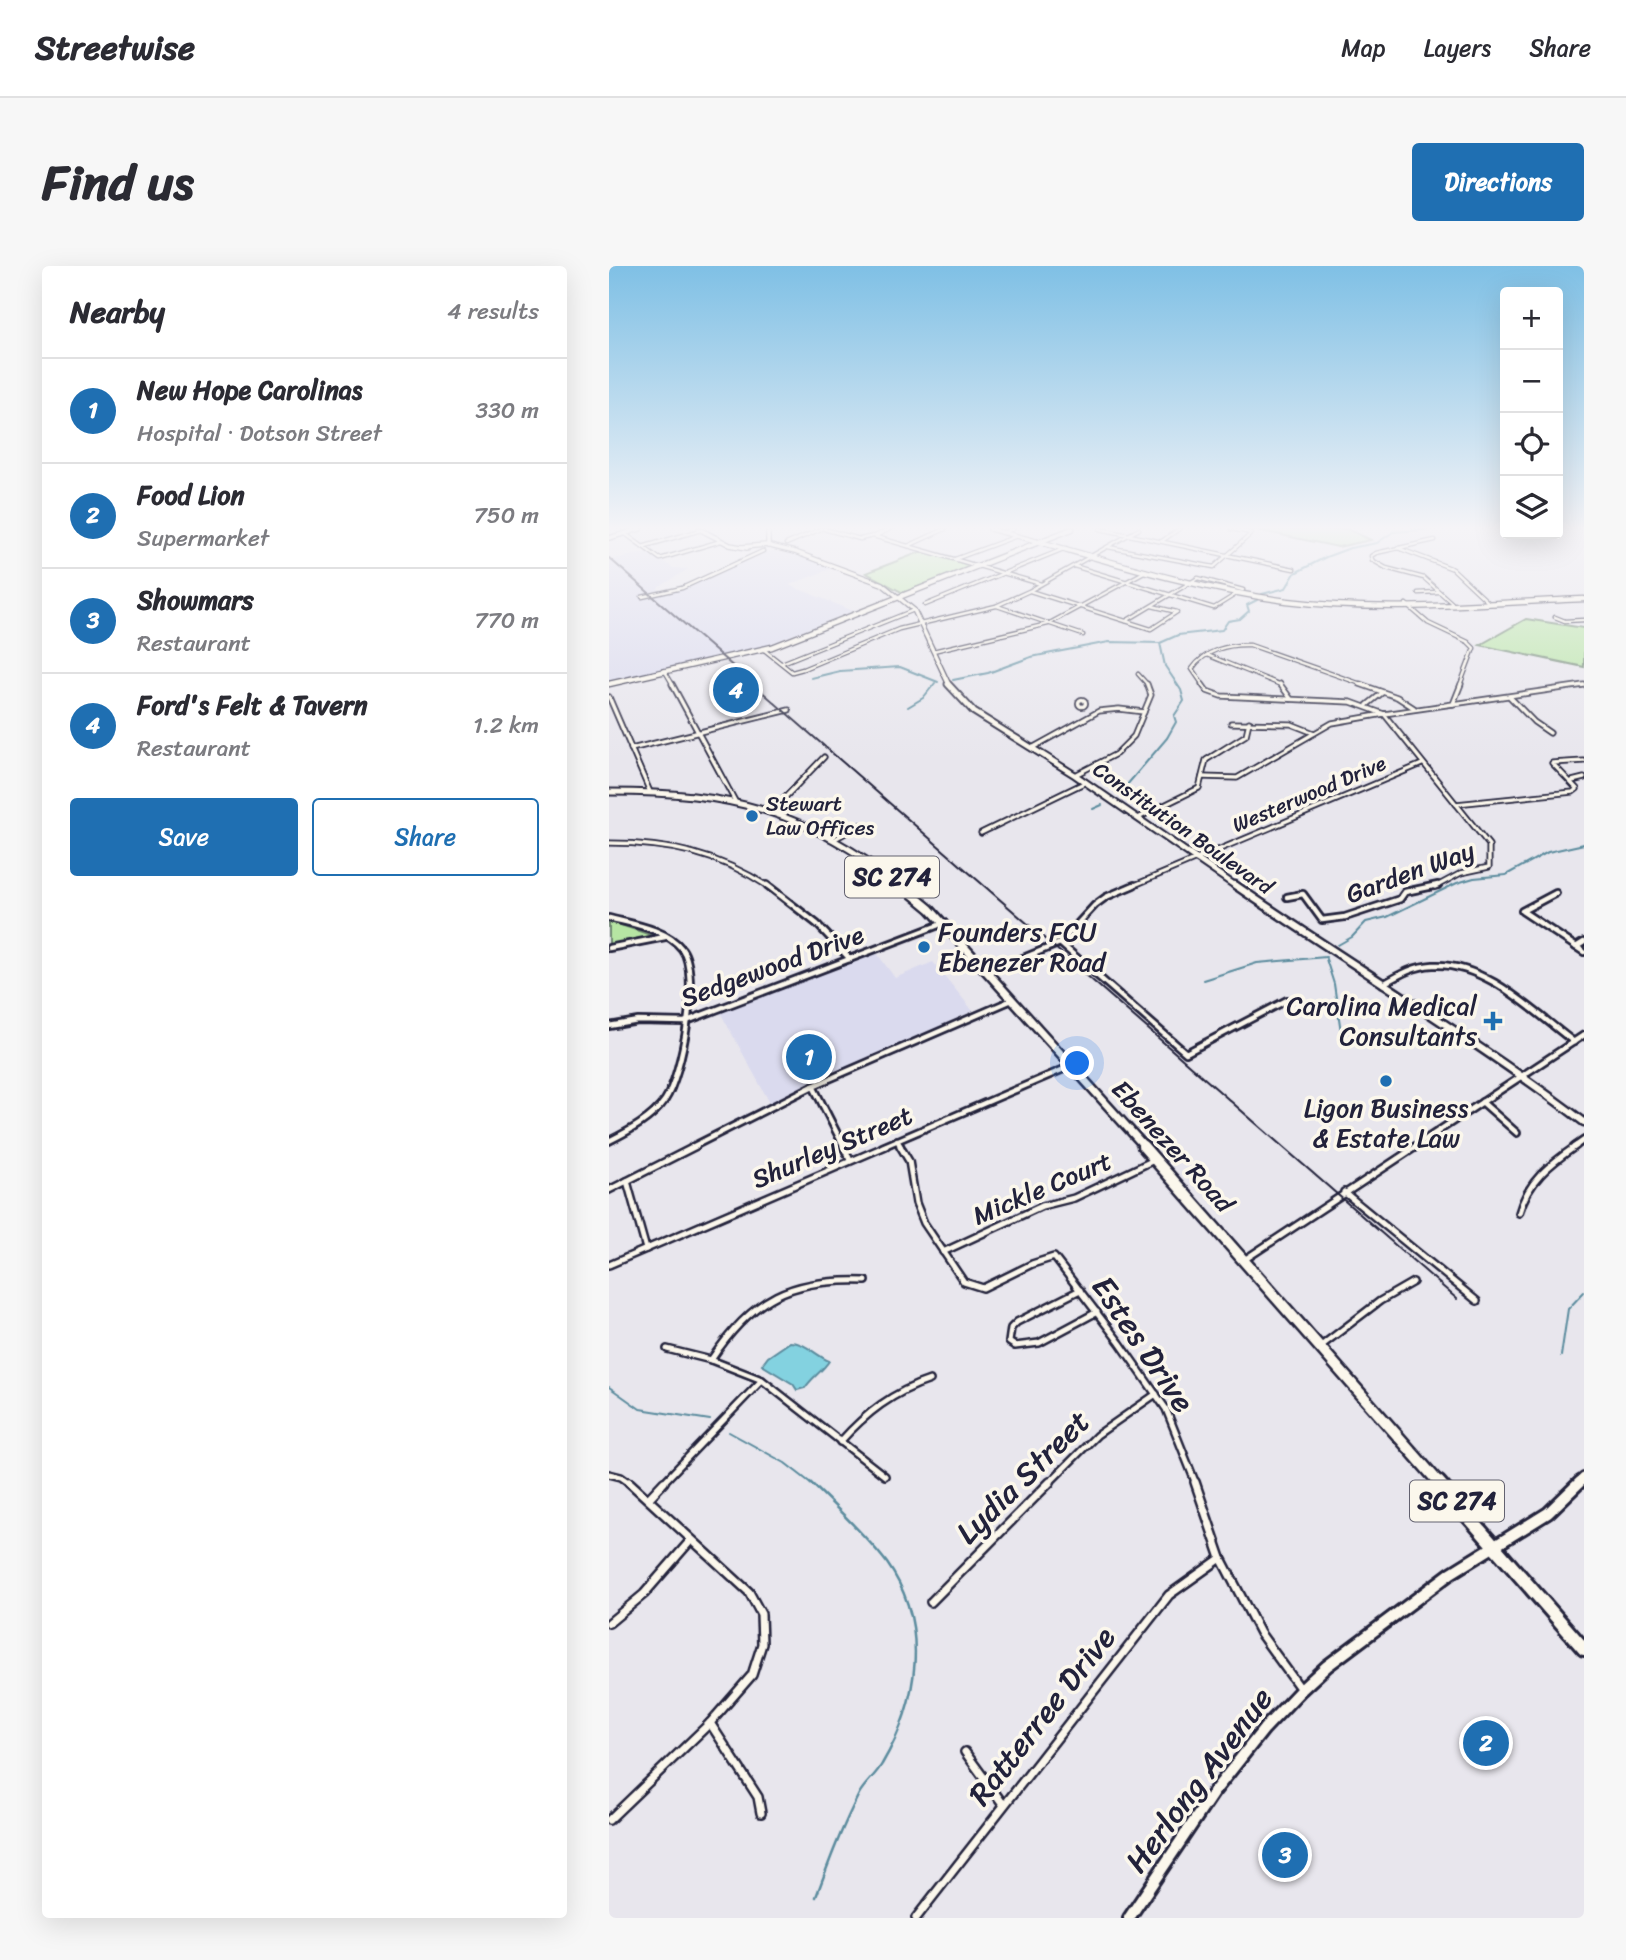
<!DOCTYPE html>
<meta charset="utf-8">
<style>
:root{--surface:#fff;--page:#f7f7f7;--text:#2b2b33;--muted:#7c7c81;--line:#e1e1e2;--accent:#1f6fb2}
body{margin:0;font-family:Sriracha,sans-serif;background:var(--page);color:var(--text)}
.controls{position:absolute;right:21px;top:21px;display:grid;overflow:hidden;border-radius:7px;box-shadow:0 7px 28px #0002}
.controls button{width:63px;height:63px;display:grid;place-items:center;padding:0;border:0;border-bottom:2px solid var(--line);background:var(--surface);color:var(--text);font:35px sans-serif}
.you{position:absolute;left:469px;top:798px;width:24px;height:24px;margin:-18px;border:5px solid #fff;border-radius:50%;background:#1a73e8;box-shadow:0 0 0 10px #1a73e833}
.badge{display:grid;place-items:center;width:46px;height:46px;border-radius:50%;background:var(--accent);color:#fff;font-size:23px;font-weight:700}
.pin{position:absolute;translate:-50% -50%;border:4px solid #fff;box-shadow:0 2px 7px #0006}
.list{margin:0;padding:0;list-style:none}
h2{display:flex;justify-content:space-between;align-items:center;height:91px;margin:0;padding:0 28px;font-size:30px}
h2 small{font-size:23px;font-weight:400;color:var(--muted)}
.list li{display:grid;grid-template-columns:46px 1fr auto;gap:21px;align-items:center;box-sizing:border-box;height:105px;padding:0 28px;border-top:2px solid var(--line)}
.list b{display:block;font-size:26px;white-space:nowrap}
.list p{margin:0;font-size:23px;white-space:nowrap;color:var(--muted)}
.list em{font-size:23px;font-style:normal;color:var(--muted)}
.actions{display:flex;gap:14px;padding:21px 28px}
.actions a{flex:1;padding:16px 0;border:2px solid var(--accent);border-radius:7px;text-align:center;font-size:24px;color:var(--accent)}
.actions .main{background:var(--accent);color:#fff}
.icon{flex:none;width:38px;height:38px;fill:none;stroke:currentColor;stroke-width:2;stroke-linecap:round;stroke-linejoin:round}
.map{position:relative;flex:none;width:975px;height:1652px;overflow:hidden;border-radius:7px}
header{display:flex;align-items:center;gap:42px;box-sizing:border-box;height:98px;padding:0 35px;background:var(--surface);border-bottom:2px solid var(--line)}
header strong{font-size:33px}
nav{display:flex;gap:38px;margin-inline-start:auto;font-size:24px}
.intro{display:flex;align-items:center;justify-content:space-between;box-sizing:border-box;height:168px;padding:0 42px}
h1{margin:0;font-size:49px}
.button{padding:18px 32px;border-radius:7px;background:var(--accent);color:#fff;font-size:24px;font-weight:700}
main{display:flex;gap:42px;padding:0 42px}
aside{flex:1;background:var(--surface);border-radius:7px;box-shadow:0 7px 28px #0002}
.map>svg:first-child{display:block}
</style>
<header>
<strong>Streetwise</strong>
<nav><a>Map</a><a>Layers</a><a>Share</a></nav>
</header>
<div class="intro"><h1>Find us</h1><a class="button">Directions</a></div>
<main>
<aside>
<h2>Nearby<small>4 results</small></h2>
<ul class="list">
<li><span class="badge">1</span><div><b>New Hope Carolinas</b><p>Hospital · Dotson Street</p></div><em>330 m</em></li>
<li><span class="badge">2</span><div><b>Food Lion</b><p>Supermarket</p></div><em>750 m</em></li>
<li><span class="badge">3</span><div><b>Showmars</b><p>Restaurant</p></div><em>770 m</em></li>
<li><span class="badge">4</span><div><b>Ford's Felt &amp; Tavern</b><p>Restaurant</p></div><em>1.2 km</em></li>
</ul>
<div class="actions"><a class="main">Save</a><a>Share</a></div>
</aside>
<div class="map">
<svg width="975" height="1652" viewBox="0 0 975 1652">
<rect width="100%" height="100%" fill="#e8e6ed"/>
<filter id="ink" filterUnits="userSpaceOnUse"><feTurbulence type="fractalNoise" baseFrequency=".0143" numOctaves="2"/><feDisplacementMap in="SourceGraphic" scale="14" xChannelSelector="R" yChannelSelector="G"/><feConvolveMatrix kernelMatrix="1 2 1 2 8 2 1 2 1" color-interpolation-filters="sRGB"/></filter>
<g filter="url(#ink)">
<!-- built -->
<g fill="#dadaee">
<path d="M165 285 185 288 224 302 180 319 244 345 150 382 0 416V294L39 286 64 302 79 303 49 322 50 326 72 321 154 286Z"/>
<path d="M267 686 286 712 324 696 364 745 161 837 111 746Z"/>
</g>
<!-- green -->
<g fill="#b6e5a3" stroke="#6c846f" stroke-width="2">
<path d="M643 263H738L762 274 729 281Z"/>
<path d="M314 285 363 300 294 327 257 307Z"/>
<path d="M917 353 975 362V401L871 379Z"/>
<path d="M0 655 42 669 43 670 0 680Z"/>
</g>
<!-- water -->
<path fill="#83d2e0" stroke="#5c8c9e" stroke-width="2" d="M181 1076C196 1076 206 1089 220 1095 213 1106 203 1111 196 1122L188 1124 184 1118 153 1099 159 1091Z"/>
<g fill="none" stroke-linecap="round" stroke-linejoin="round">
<!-- stream-far1 -->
<g stroke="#5c8c9e" stroke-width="2">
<path d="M653 328 677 322 686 307 717 291 741 282 768 277 784 266 825 263"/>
<path d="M202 412 231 405 291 401 329 416"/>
<path d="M344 414 379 407 422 391 500 376 551 377 569 369 613 364 619 355 631 353 640 345 638 339 648 334"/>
<path d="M299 441 314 432 326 417"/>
<path d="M511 527 558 472 567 456 565 450 575 435 572 424 556 400 551 377"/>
<path d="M484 543 493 539"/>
<path d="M729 679 743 671 757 656 778 651 848 617 865 612 897 609 939 586 975 578"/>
<path d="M717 693 725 718 732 766"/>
<path d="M594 714 648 697 717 691"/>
<path d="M952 1090 959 1043 975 1026"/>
<path d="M0 1121 31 1143 101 1154"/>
<path d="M120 1166 176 1197 203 1218"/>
</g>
<!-- stream -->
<path stroke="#5c8c9e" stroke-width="2.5" d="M201 1216C224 1238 260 1273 278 1297 322 1359 309 1437 273 1498 267 1509 256 1517 250 1528 233 1561 220 1596 207 1631"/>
<!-- street-far4 casing -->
<g stroke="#22223b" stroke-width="5">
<g id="street-far4">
<path d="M215 263 251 273 264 270 432 318"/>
<path d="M491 263 685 303"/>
<path d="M395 266 404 263"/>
<path d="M15 267 51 293 112 275"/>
<path d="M266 270 281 263"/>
<path d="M826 274 767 287 762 290 763 294 777 302 815 312 843 337"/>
<path d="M553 275 570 263"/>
<path d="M177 278 212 263"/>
<path d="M299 280 336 263"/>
<path d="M33 281 92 264"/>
<path d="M499 281 605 301 643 267 622 263"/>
<path d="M789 282 844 303 879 336"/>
<path d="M346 293 408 270"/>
<path d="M465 300 605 342 629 327"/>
<path d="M421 325 542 363 568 346 543 340"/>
<path d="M809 327 829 326"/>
<path d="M33 331 73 322 154 285"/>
<path d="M797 338 819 357 859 376 865 382 851 419"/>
<path d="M316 339 457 282"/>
<path d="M388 340 474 369"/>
<path d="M946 351 956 355 975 354"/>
<path d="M517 355 589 312 634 324"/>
<path d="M154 383 183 406 194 403 290 363 387 340 420 325 530 263"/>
<path d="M324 385 439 358 537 305"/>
<path d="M598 389 672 419"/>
<path d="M173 397 305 344"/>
<path d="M57 407 64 419"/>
<path d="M529 408 539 419"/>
<path d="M594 419 583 403C596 384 619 378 641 379L755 419"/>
<path d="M972 419H975"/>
</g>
</g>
<!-- street-far3 casing -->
<g stroke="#22223b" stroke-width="7">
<g id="street-far3">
<path d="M63 418 126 535"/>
<path d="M593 418 598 425 612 430 742 436 775 448"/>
<path d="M671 418 682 433"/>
<path d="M751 418 788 431 805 442"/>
<path d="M0 431 41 526"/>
<path d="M901 431 925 456 941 467"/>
<circle cx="473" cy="437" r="3.5"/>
<path d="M844 438 975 419"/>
<path d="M758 439 773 427"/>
<path d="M622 457 682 458 705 467"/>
<path d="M423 482 490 445 510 443 535 446"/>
<path d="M22 483 180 444"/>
<path d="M466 509 507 488 525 470 542 429 538 418"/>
<path d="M593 511 628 512 723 457 775 448"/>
<path d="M963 515 975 512"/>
<path d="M847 538 964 526 968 523 943 497 975 495"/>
<path d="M163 545 215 491"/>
<path d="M529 552 590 522 597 494 637 469 640 456"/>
<path d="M372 567 477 516"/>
<path d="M224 574 251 559"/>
<path d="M0 577C60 577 110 588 160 621"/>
<path d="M521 621 813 498"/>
<path d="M826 621 852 607 880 601V579L775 448 844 438 852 418"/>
</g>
</g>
<!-- street-far2 casing -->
<g stroke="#22223b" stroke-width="10">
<g id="street-far2">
<path d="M158 619 208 658 241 693"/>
<path d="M947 627 913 645 975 686"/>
<path d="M678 631 694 628 713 654 736 651 791 633 796 626 829 619"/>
<path d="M0 652C23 658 58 663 73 683 92 708 73 809 56 834 43 853 20 865 0 875"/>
<path d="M451 677 577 787 678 734"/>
<path d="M967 681 975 676"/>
<path d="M0 682 56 671"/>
<path d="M380 706 451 677 486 639 497 631 525 619"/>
<path d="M774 718C790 709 805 700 824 699 877 696 926 747 965 776"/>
<path d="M0 760 29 755 75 756 335 657"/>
<path d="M204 820 235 881"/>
<path d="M873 836 908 867"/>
<path d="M288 874 292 881"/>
<path d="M83 881 204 820 403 734"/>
<path d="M273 881 462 800"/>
<path d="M805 881 975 769"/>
<path d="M965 881 975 874"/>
</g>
</g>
<!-- street-far1 casing -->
<g stroke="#22223b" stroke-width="10">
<g id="street-far1">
<path d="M234 880 241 894"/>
<path d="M291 880 300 895 307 937 315 957 355 1016 374 1022 423 998 445 991 511 1077 557 1143 587 1218"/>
<path d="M18 915 37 983"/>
<path d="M0 924 87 880"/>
<path d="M735 926 868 1035"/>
<path d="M910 947C919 915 941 898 967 880"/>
<path d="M334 986 433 940 465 932 545 894"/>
<path d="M635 994 808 880"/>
<path d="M0 999 277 880"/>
<path d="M471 1024 408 1056 402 1062 400 1076 406 1080 430 1077 488 1046"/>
<path d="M712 1080 771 1035 804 1016"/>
<path d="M58 1083 102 1094 153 1114 276 1210"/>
<path d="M102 1094C144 1031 182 1012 257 1015"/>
<path d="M231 1176C257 1147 284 1126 321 1114"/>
<path d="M0 1208 12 1211 22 1218"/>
<path d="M53 1218 153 1114"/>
<path d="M439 1218 488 1169 547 1128"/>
</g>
</g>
<!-- street casing -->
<g stroke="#22223b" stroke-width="12">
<g id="street">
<path d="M586 1216 612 1292 651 1367 691 1422"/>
<path d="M40 1232 55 1216"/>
<path d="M322 1336 441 1216"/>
<path d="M0 1357 35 1328 82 1274"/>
<path d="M101 1457 149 1531 152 1547"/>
<path d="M356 1486 394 1538"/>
<path d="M0 1554 101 1457 143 1409 153 1378 152 1348 140 1326 20 1216"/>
<path d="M307 1652 560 1329 612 1292"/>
</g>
</g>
<!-- secondary-far4 casing -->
<g stroke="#22223b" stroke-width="6">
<g id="secondary-far4">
<path d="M90 263 121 279 138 282"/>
<path d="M159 263V280"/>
<path d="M381 263 431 276"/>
<path d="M0 272 31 263"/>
<path d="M133 281 157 279 186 286 273 318 305 344 340 419"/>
</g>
</g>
<!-- secondary-far3 casing -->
<g stroke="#22223b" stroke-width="9">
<path id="secondary-far3" d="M339 418 365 446 466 509 628 621"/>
</g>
<!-- secondary-far2 casing -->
<g stroke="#22223b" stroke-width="11">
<path id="secondary-far2" d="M626 619C742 699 863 771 975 856"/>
</g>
<!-- secondary-far1 casing -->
<g stroke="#22223b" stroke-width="14">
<path id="secondary-far1" d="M969 1218 975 1212"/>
</g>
<!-- secondary casing -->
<g stroke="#22223b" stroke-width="16">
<path id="secondary" d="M520 1652 604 1527 655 1463 692 1424 718 1400 842 1307 939 1247 971 1216"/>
</g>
<!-- primary-far4 casing -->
<g stroke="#22223b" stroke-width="7">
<g id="primary-far4">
<path d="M431 276C513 299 594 324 678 335 777 347 877 337 975 333"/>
<path d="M0 418 163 381 463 263"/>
</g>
</g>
<!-- primary-far3 casing -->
<g stroke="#22223b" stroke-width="9">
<path id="primary-far3" d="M0 526C125 526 194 544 295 621"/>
</g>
<!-- primary-far2 casing -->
<g stroke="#22223b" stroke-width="12">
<path id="primary-far2" d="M292 619 321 643 536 881"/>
</g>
<!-- primary-far1 casing -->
<g stroke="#22223b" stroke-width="15">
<path id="primary-far1" d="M534 880 831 1218"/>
</g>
<!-- primary casing -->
<g stroke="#22223b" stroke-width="18">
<path id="primary" d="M829 1216 975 1383"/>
</g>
<!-- street-far4 -->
<use href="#street-far4" stroke="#fbf7ec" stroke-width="2.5"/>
<!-- street-far3 -->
<use href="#street-far3" stroke="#fbf7ec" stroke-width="3.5"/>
<!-- street-far2 -->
<use href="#street-far2" stroke="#fbf7ec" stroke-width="4.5"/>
<!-- street-far1 -->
<use href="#street-far1" stroke="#fbf7ec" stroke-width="5"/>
<!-- street -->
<use href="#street" stroke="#fbf7ec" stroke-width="7"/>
<!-- secondary-far4 -->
<use href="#secondary-far4" stroke="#fbf7ec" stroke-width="3.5"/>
<!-- secondary-far3 -->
<use href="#secondary-far3" stroke="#fbf7ec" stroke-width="5"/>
<!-- secondary-far2 -->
<use href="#secondary-far2" stroke="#fbf7ec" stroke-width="6"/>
<!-- secondary-far1 -->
<use href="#secondary-far1" stroke="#fbf7ec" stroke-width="9"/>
<!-- secondary -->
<use href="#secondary" stroke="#fbf7ec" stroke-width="10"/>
<!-- primary-far4 -->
<use href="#primary-far4" stroke="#fbf7ec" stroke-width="4.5"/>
<!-- primary-far3 -->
<use href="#primary-far3" stroke="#fbf7ec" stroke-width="5"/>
<!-- primary-far2 -->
<use href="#primary-far2" stroke="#fbf7ec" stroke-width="7"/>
<!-- primary-far1 -->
<use href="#primary-far1" stroke="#fbf7ec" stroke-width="10"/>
<!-- primary -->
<use href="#primary" stroke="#fbf7ec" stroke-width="12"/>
<!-- rail -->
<path stroke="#22223b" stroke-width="2" d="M0 292 848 1033"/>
</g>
</g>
<!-- sky -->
<linearGradient id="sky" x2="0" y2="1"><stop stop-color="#7fc0e5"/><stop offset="0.53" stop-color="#f5f4f7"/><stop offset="1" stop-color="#f5f4f7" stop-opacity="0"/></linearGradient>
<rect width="975" height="494" fill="url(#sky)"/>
<!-- markers -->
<g fill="#1f6fb2" stroke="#fbf7ec" stroke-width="2.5">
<circle cx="143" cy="550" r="7"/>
<circle cx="315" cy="681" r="7"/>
<path d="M880.5 744.5h7v7h7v7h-7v7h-7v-7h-7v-7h7z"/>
<circle cx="777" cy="815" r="7"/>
</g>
<g text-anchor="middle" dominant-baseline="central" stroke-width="7" stroke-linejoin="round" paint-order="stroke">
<!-- far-street labels -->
<g font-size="21" fill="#22223b" stroke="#fbf7ec">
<text transform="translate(700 528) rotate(-23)">Westerwood Drive</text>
<text transform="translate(574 562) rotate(35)">Constitution Boulevard</text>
</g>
<!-- far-poi labels -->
<g font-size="21" fill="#22223b" stroke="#fbf7ec" text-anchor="start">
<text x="157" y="538">Stewart<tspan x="157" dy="24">Law Offices</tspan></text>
</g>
<!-- shield labels -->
<g fill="#fbf7ec" stroke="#636270" stroke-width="2">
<rect x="236" y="590.5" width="94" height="41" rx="5"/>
<rect x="801" y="1214.5" width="94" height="41" rx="5"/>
</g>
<g font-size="24" font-weight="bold" fill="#22223b">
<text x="283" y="611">SC 274</text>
<text x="848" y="1235">SC 274</text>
</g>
<!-- street labels -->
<g font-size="26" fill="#22223b" stroke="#fbf7ec">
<text transform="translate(801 606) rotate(-20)">Garden Way</text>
<text transform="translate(163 700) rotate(-20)">Sedgewood Drive</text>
<text transform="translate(564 880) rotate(48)">Ebenezer Road</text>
<text transform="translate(223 881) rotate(-23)">Shurley Street</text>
<text transform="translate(433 922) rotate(-23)">Mickle Court</text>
</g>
<!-- poi labels -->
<g font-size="26" fill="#22223b" stroke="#fbf7ec" text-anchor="start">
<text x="329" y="666">Founders FCU<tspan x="329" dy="30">Ebenezer Road</tspan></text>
<text x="868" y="740" text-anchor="end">Carolina Medical<tspan x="868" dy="30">Consultants</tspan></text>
<text x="777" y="842" text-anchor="middle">Ligon Business<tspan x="777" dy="30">&amp; Estate Law</tspan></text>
</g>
<!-- near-street labels -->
<g font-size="32" fill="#22223b" stroke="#fbf7ec">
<text transform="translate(534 1078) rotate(56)">Estes Drive</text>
<text transform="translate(414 1211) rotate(-45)">Lydia Street</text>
<text transform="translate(433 1450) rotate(-52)">Ratterree Drive</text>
<text transform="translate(590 1514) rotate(-53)">Herlong Avenue</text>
</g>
</g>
</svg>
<div class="controls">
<button>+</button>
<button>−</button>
<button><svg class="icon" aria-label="locate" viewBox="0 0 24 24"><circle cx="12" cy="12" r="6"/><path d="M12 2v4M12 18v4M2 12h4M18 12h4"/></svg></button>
<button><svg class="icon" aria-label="layers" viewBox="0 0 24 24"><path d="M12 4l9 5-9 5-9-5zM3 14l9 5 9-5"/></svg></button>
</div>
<div class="you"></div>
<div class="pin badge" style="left:200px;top:791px">1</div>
<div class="pin badge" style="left:877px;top:1477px">2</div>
<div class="pin badge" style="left:676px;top:1589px">3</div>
<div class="pin badge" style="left:127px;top:424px">4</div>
</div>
</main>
